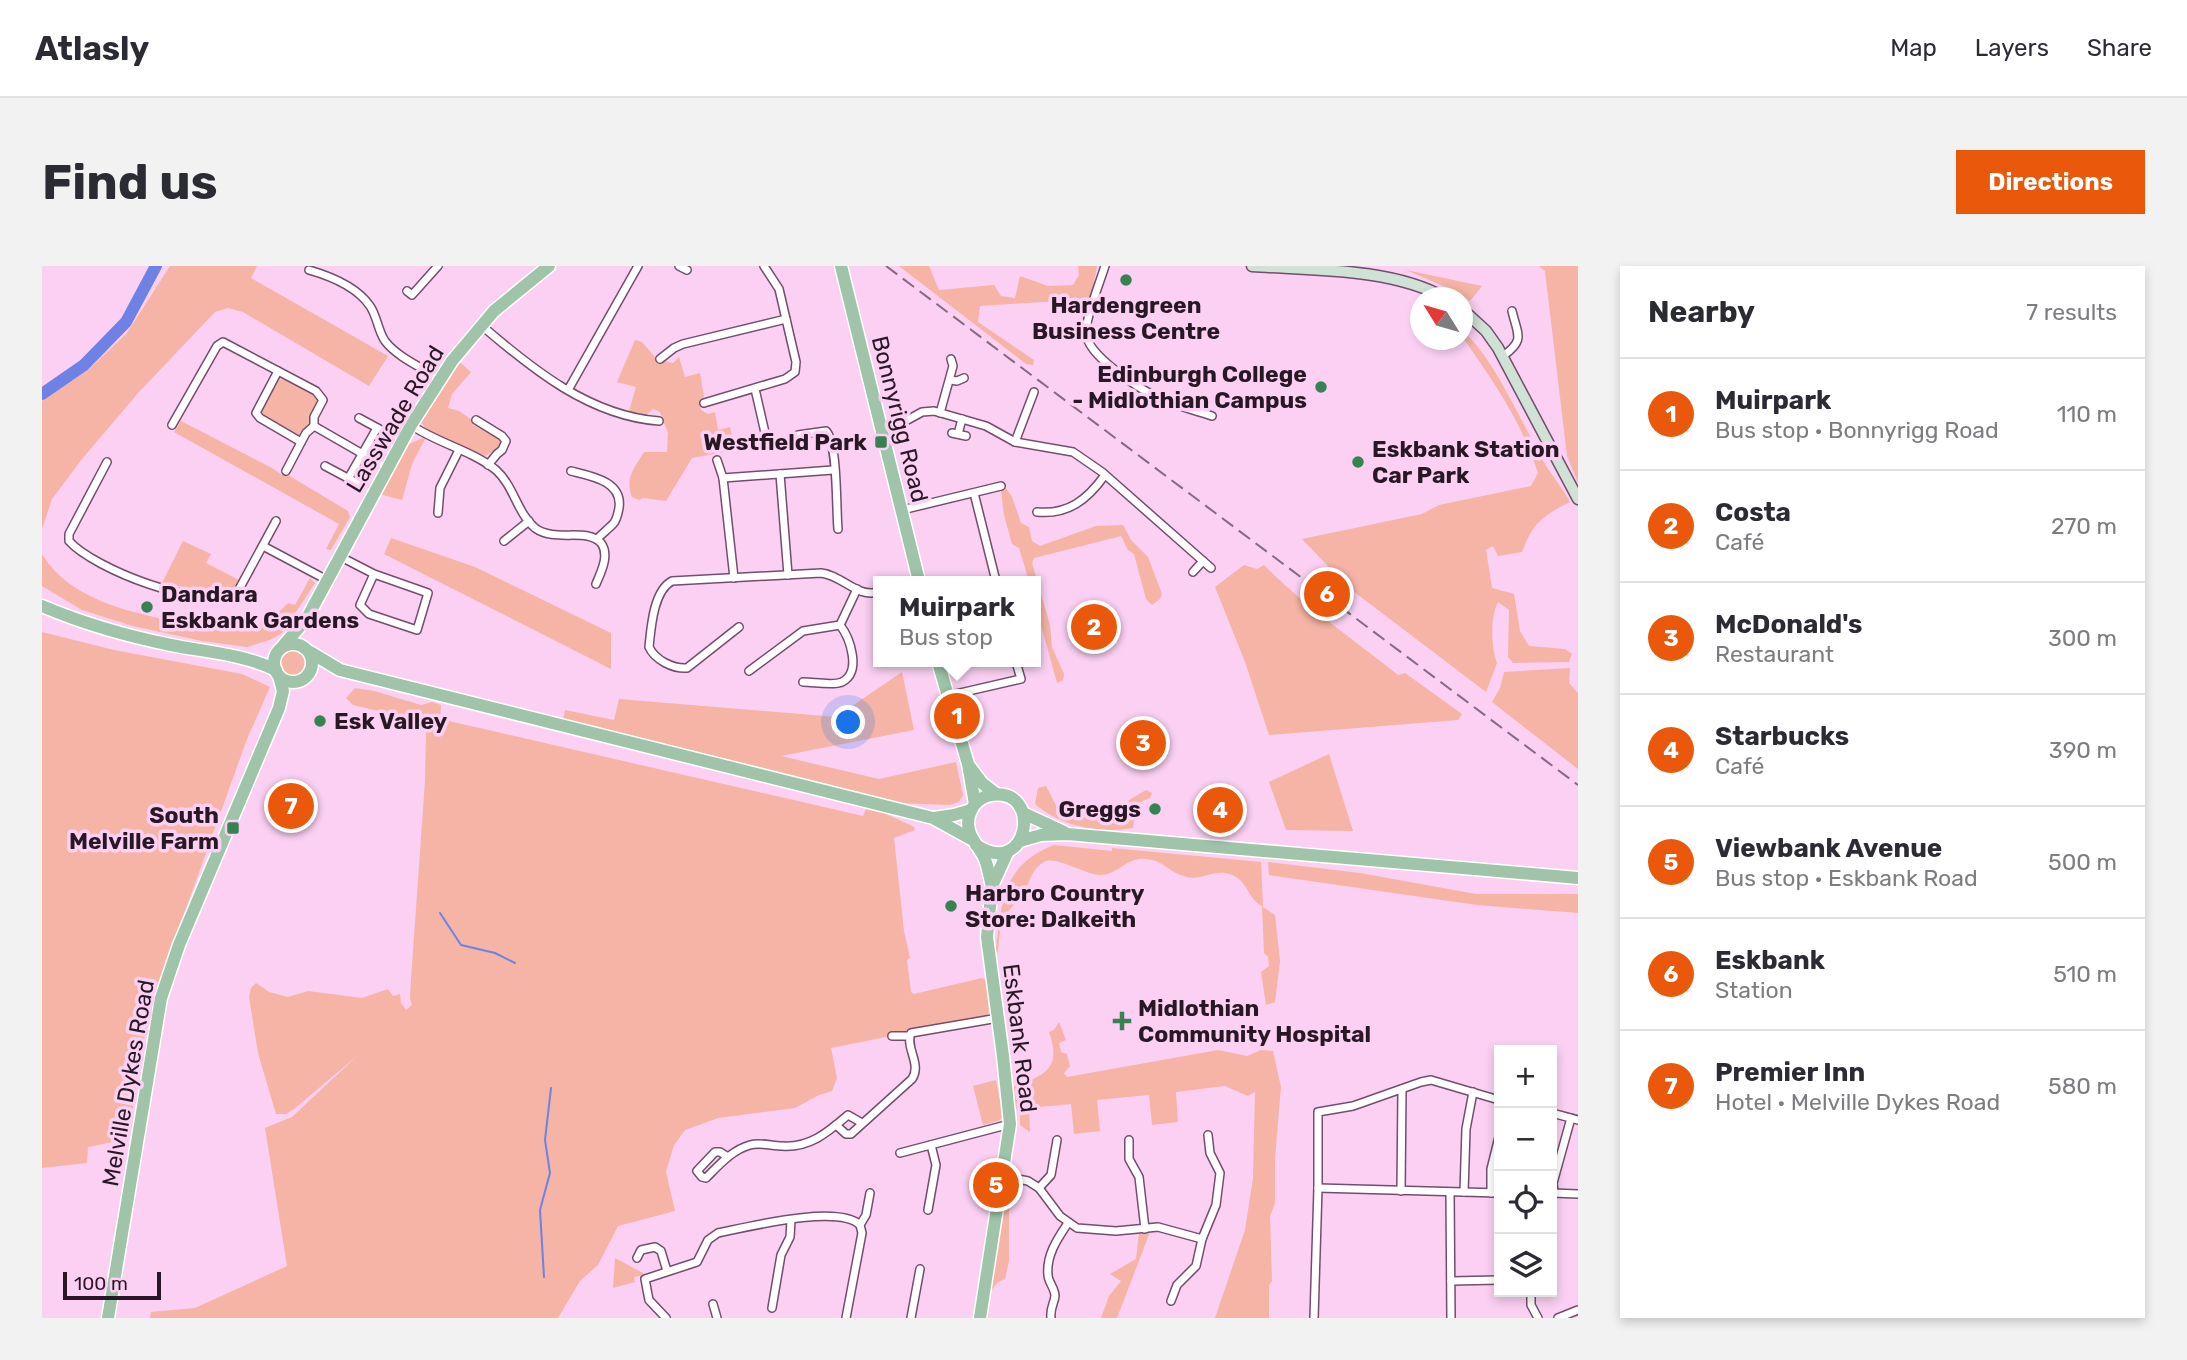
<!DOCTYPE html>
<meta charset="utf-8">
<style>
:root{--surface:#fff;--page:#f2f2f3;--text:#2b2b33;--muted:#7c7c81;--line:#e1e1e2;--accent:#ea580c}
body{margin:0;font-family:Rubik,sans-serif;background:var(--page);color:var(--text)}
.controls{position:absolute;right:21px;bottom:21px;display:grid;overflow:hidden;border-radius:0px;box-shadow:0 4px 10px #0003}
.controls button{width:63px;height:63px;display:grid;place-items:center;padding:0;border:0;border-bottom:2px solid var(--line);background:var(--surface);color:var(--text);font:35px sans-serif}
.compass{position:absolute;left:1368px;top:21px;width:63px;height:63px;border-radius:50%;background:var(--surface);box-shadow:0 4px 10px #0003;rotate:307deg}
.scale{position:absolute;left:21px;bottom:18px;width:98px;box-sizing:border-box;padding-left:7px;border:4px solid #281825;border-top:0;font-size:19px;line-height:24px;white-space:nowrap;color:#281825;-webkit-text-stroke:5px #fbd0f3;paint-order:stroke}
.you{position:absolute;left:807px;top:457px;width:24px;height:24px;margin:-18px;border:5px solid #fff;border-radius:50%;background:#1a73e8;box-shadow:0 0 0 10px #1a73e833}
.badge{display:grid;place-items:center;width:46px;height:46px;border-radius:50%;background:var(--accent);color:#fff;font-size:23px;font-weight:700}
.pin{position:absolute;translate:-50% -50%;border:4px solid #fff;box-shadow:0 2px 7px #0006}
.popup{position:absolute;left:831px;top:310px;width:168px;height:91px;box-sizing:border-box;display:grid;place-content:center;border-radius:0px;background:var(--surface);filter:drop-shadow(0 2px 5px #0005);font-size:23px;white-space:nowrap;color:var(--muted)}
.popup b{font-size:26px;color:var(--text)}
.popup::after{content:'';position:absolute;left:50%;top:100%;margin-left:-14px;border:14px solid transparent;border-top-color:var(--surface)}
.list{margin:0;padding:0;list-style:none}
h2{display:flex;justify-content:space-between;align-items:center;height:91px;margin:0;padding:0 28px;font-size:30px}
h2 small{font-size:23px;font-weight:400;color:var(--muted)}
.list li{display:grid;grid-template-columns:46px 1fr auto;gap:21px;align-items:center;box-sizing:border-box;height:112px;padding:0 28px;border-top:2px solid var(--line)}
.list b{display:block;font-size:26px;white-space:nowrap}
.list p{margin:0;font-size:23px;white-space:nowrap;color:var(--muted)}
.list em{font-size:23px;font-style:normal;color:var(--muted)}
.icon{flex:none;width:38px;height:38px;fill:none;stroke:currentColor;stroke-width:2;stroke-linecap:round;stroke-linejoin:round}
.map{position:relative;flex:none;width:1536px;height:1052px;overflow:hidden;border-radius:0px}
header{display:flex;align-items:center;gap:42px;box-sizing:border-box;height:98px;padding:0 35px;background:var(--surface);border-bottom:2px solid var(--line)}
header strong{font-size:33px}
nav{display:flex;gap:38px;margin-inline-start:auto;font-size:24px}
.intro{display:flex;align-items:center;justify-content:space-between;box-sizing:border-box;height:168px;padding:0 42px}
h1{margin:0;font-size:49px}
.button{padding:18px 32px;border-radius:0px;background:var(--accent);color:#fff;font-size:24px;font-weight:700}
main{display:flex;gap:42px;padding:0 42px}
aside{flex:1;background:var(--surface);border-radius:0px;box-shadow:0 4px 10px #0003}
.map>svg:first-child{display:block}
</style>
<header>
<strong>Atlasly</strong>
<nav><a>Map</a><a>Layers</a><a>Share</a></nav>
</header>
<div class="intro"><h1>Find us</h1><a class="button">Directions</a></div>
<main>
<div class="map">
<svg width="1536" height="1052" viewBox="0 0 1536 1052">
<rect width="100%" height="100%" fill="#fbd0f3"/>
<!-- green -->
<g fill="#f5b4a5">
<path d="M128 0H215L209 12 346 90 327 120 201 46 186 42 173 46 97 126 40 193 10 233 0 263V135L47 103 85 67Z"/>
<path d="M857 0H887L897 24 952 19 959 30 973 32 978 10 1006 20 1031 19 1037 9 1036 0H1055L1049 33 938 40 936 56 992 94 991 99 984 98Z"/>
<path d="M1497 0H1536V217L1525 190 1503 5Z"/>
<path d="M1364 4 1440 20 1428 35 1408 23Z"/>
<path d="M1421 66C1450 87 1484 166 1504 200 1512 212 1521 223 1528 236 1500 250 1491 257 1480 286L1456 290 1451 280 1444 284 1450 322 1472 328 1478 365 1487 380 1523 383 1530 388 1527 396 1471 397 1466 391 1467 344 1456 336C1448 351 1449 381 1455 397L1444 426 1307 322 1260 273 1380 248 1397 239 1489 220 1496 207C1481 158 1450 113 1421 72Z"/>
<path d="M593 74 600 76 619 98 622 95 631 97 637 91 643 111 658 107 662 131 658 135 659 144 666 148 673 146 676 164 688 161 693 184 650 192 624 235 601 232 597 234 590 231C583 211 592 203 602 186H625L626 167 618 146 611 143 604 149 587 145 594 121 575 116Z"/>
<path d="M415 94 429 106 410 128 406 142 417 145 430 154 431 159 458 173V181L443 190 388 166 379 157V153Z"/>
<path d="M237 113 244 114 275 130 277 136 268 158 257 169 222 150 219 145Z"/>
<path d="M139 155 230 202 240 209H246L306 245 308 251 289 284 284 283 297 258 132 166Z"/>
<path d="M381 172 383 173 370 198 360 234 337 228 367 178Z"/>
<path d="M964 222 970 231 979 257 987 261 990 275 998 280 1054 260 1081 259 1089 274 1106 291 1120 328 1118 333 1110 339 1104 333 1092 288 1086 284 1079 270 992 292 990 297 1008 359 1010 381 1022 408 1021 414 1015 417 994 341V315H987L977 282 970 278 962 249 959 224Z"/>
<path d="M349 272 433 301 569 367V403L342 288Z"/>
<path d="M141 275 169 288 164 297 199 315C190 327 181 326 168 327L166 324H156L154 326 143 324 142 321 120 317Z"/>
<path d="M0 288C28 335 91 347 141 357 162 361 184 368 205 362 223 357 234 350 246 337L253 339 268 312 273 317 240 367 228 374 205 381 160 375 91 360 40 344 0 320Z"/>
<path d="M1202 299 1215 303 1222 299C1262 340 1311 373 1356 409L1363 407 1420 448 1416 454 1227 469 1203 396 1173 321Z"/>
<path d="M0 366 72 384 200 408 228 421 205 473 132 676 101 776 86 873 46 881 45 897 0 902Z"/>
<circle cx="251" cy="396" r="14"/>
<path d="M1528 402 1527 417 1536 427V503L1450 436 1458 422 1462 406Z"/>
<path d="M860 406 872 464 739 490 837 513 914 496 921 529 917 536 908 539 856 537 521 454 523 444 572 454 577 433 794 451Z"/>
<path d="M313 422 332 425 379 439 390 436 399 439 398 453 821 550 824 543 842 547 872 561 873 564 852 572 862 665 868 692 865 694 869 726 872 728 940 712 944 714 947 746 944 751 789 782 795 812 790 825 777 829 753 842 676 852 643 864 632 879 624 906 633 945 576 960 556 999 538 1015 516 1052H108L109 1046 153 1042 245 1000 223 862 250 851 315 790 252 843 244 848H234L216 787 207 731 209 722 214 717 227 726 246 731 266 725 320 732 346 723 351 730 358 728 359 737 364 744 370 739 368 733 369 713 383 515 384 467 375 454 311 439 304 432Z"/>
<path d="M1287 488 1311 565 1244 564 1227 516Z"/>
<path d="M1004 520 1018 547 1083 558 1087 534 1104 524 1110 527 1108 532 1096 537 1091 562C1058 568 1018 560 993 538L996 522Z"/>
<path d="M1012 579 1070 585V582L1219 596 1221 641 1233 649 1238 695 1233 736 1224 739 1219 706 1227 700 1226 691 1222 687 1220 640C1205 633 1207 614 1187 608 1172 603 1159 615 1145 611 1125 607 1121 591 1097 593 1083 595 1073 609 1058 609 1042 608 1013 589 1002 596 991 602 989 612 984 622 979 633 967 641 962 653 957 663 957 678 955 690L953 689C960 639 958 600 1012 579Z"/>
<path d="M1226 596 1318 607 1434 628H1536V647L1435 639 1227 609Z"/>
<path d="M1017 756 1024 774 1017 777 1019 786 1025 788 1028 800 1022 807 1025 811 1176 784 1205 790 1219 784 1231 785 1239 821 1233 892V937L1228 950 1230 1015 1227 1019V1052H1173L1203 964 1211 912 1213 826 1206 830 1183 820 1134 826 1136 856 1110 859 1107 829 1055 834 1058 865 1032 868 1029 838 987 842 988 866 978 859V849L973 840 972 820C1003 810 1020 802 1007 766L1012 764Z"/>
<path d="M954 814 961 850 958 854 941 859 931 820Z"/>
<path d="M960 939 967 940V995L963 1013 956 1016 948 1026Z"/>
<path d="M1108 966 1075 1052H1059L1067 1030 1079 1015 1068 1008 1094 993 1097 967Z"/>
<path d="M573 992 601 1007V1009L592 1011 593 1016 571 1022Z"/>
</g>
<g fill="none" stroke-linecap="round" stroke-linejoin="round">
<!-- stream -->
<g stroke="#6e82e6" stroke-width="2">
<path d="M398 647 419 679 453 687 473 697"/>
<path d="M502 1011 498 944 508 907 503 874 509 822"/>
</g>
<!-- river -->
<path stroke="#6e82e6" stroke-width="12" d="M0 128 42 99 84 56 114 0"/>
<!-- minor casing -->
<g stroke="#724e6c" stroke-width="10">
<g id="minor">
<path d="M637 0 645 4"/>
<path d="M1063 0C1058 16 1043 53 1044 67 1045 90 1099 124 1119 133 1135 140 1153 144 1170 150"/>
<path d="M267 4C288 10 315 21 328 40 335 50 336 65 343 75 355 91 381 102 398 113"/>
<path d="M365 25 370 29 396 0"/>
<path d="M439 59C490 103 548 150 617 155"/>
<path d="M1461 90C1483 74 1476 70 1470 45"/>
<path d="M618 93 632 82 641 78 744 53"/>
<path d="M236 105 214 147 218 152 259 176"/>
<path d="M908 114 915 115 922 112"/>
<path d="M713 123 724 171"/>
<path d="M526 124 596 0"/>
<path d="M662 137 743 113 753 106 754 96 737 23 722 0"/>
<path d="M898 147 911 100 909 93"/>
<path d="M317 152 341 165"/>
<path d="M434 154 460 170 464 175 460 184 455 188 446 199"/>
<path d="M130 159 175 80 181 76 274 125 281 134 272 151V160L345 202"/>
<path d="M369 159C395 177 429 184 454 204 472 220 475 247 493 262 513 277 545 261 559 277 568 289 559 306 554 318"/>
<path d="M910 167 924 170"/>
<path d="M840 168 880 146 892 145 944 160 973 176 1031 186 1060 206 1169 302"/>
<path d="M916 168 920 153"/>
<path d="M756 169 784 165C796 176 794 244 796 263"/>
<path d="M973 176 992 126"/>
<path d="M675 194 681 212 692 312"/>
<path d="M65 196 27 268V275C52 303 160 345 195 327L234 255"/>
<path d="M283 200 317 218"/>
<path d="M244 205 264 167 272 160"/>
<path d="M529 205C549 210 581 215 577 242 576 247 575 254 571 258 566 263 560 268 555 273"/>
<path d="M738 208 746 309"/>
<path d="M681 212 791 204"/>
<path d="M306 213 335 162"/>
<path d="M932 227 954 315"/>
<path d="M860 244 959 220"/>
<path d="M995 246C1026 249 1045 234 1063 209"/>
<path d="M396 247 398 222 417 184"/>
<path d="M462 275 487 255"/>
<path d="M221 280 285 314"/>
<path d="M299 291 332 308 386 327 375 364 327 348 318 339 332 308"/>
<path d="M1151 306 1161 295"/>
<path d="M697 361 645 402C631 403 613 394 607 381 609 363 611 325 630 315L779 307C800 309 815 332 836 326"/>
<path d="M707 405 761 365 798 359 815 323"/>
<path d="M761 416C772 416 791 420 800 416 820 406 808 372 798 359"/>
<path d="M905 430 979 413 974 396"/>
<path d="M850 770H867"/>
<path d="M1510 847 1536 854"/>
<path d="M794 859 804 868H809L870 813C880 798 863 782 869 767L956 752"/>
<path d="M1087 874V893L1097 911 1103 963"/>
<path d="M858 887 968 858"/>
<path d="M686 891 678 886H673L655 905 660 911 664 912C677 899 690 884 708 879 718 876 730 880 740 880 768 882 786 866 806 849L820 857"/>
<path d="M961 910 986 915 997 922 1018 950 1035 962 1074 965 1116 961 1160 973"/>
<path d="M997 922 1009 909 1015 874"/>
<path d="M1276 922 1457 927"/>
<path d="M1359 925 1360 823"/>
<path d="M1408 926 1409 1052"/>
<path d="M1422 926 1424 863 1431 826"/>
<path d="M1449 927V903L1457 871"/>
<path d="M1510 927 1536 928"/>
<path d="M1512 927 1511 917 1529 852"/>
<path d="M886 944 894 899 889 879"/>
<path d="M595 992 599 984 613 981 619 985 625 1005"/>
<path d="M1409 1015 1457 1014"/>
<path d="M1489 1026V1039L1496 1052"/>
<path d="M1129 1035 1135 1019 1154 1000 1160 973 1174 939 1178 907 1168 887 1166 869"/>
<path d="M671 1038 675 1052"/>
<path d="M730 1042 739 989 748 971 749 954"/>
<path d="M1009 1051C1008 1042 1012 1038 1013 1030 1013 1022 1006 1016 1006 1009 1004 989 1016 972 1026 957"/>
<path d="M624 1052 607 1034 603 1013 655 996 666 974 676 967C706 961 796 938 818 959"/>
<path d="M804 1052 820 967 818 959 824 949 828 927"/>
<path d="M869 1052 878 1003"/>
<path d="M1272 1052 1276 922V846L1311 840 1379 816 1389 814 1457 834"/>
<path d="M1516 1052 1536 1044"/>
</g>
</g>
<!-- secondary casing -->
<g stroke="#724e6c" stroke-width="13">
<g id="secondary">
<path d="M1210 0C1269 4 1351 2 1403 32"/>
<path d="M1420 43 1444 65 1456 82 1536 233"/>
</g>
</g>
<!-- primary casing -->
<g stroke="#fff" stroke-width="15">
<g id="primary">
<path d="M799 0 877 315"/>
<path d="M0 340C42 358 85 370 129 379 164 386 201 388 234 404"/>
<circle cx="251" cy="397" r="19"/>
<path d="M241 380 265 352 369 159 410 95 452 45 507 0"/>
<path d="M268 386 298 404 891 552 929 573"/>
<path d="M896 396 926 498 933 538"/>
<path d="M928 501 940 517 954 528"/>
<path d="M981 547 1022 566"/>
<path d="M892 552 912 549 929 544"/>
<path d="M978 575 999 569 1025 568 1536 612"/>
<path d="M934 579C987 615 1002 520 949 529 938 531 930 539 927 550 923 567 933 575 941 589 946 598 947 610 950 620"/>
<path d="M66 1052 119 732 137 679 237 442 241 425 237 410"/>
<path d="M938 1052 968 858 961 790 945 671 950 620 966 585"/>
</g>
</g>
<!-- minor -->
<use href="#minor" stroke="#fff" stroke-width="7"/>
<!-- secondary -->
<use href="#secondary" stroke="#cfe2d5" stroke-width="10"/>
<!-- primary -->
<use href="#primary" stroke="#9fc4aa" stroke-width="12"/>
<!-- rail -->
<path stroke="#85697f" stroke-width="2" stroke-dasharray="14 7" stroke-linecap="butt" d="M844 0 1536 519"/>
</g>
<!-- markers -->
<g fill="#368251" stroke="#fbd0f3" stroke-width="2.5">
<circle cx="1084" cy="14" r="7"/>
<circle cx="1279" cy="121" r="7"/>
<rect x="832" y="169" width="14" height="14" rx="3.5"/>
<circle cx="1316" cy="196" r="7"/>
<circle cx="105" cy="341" r="7"/>
<circle cx="278" cy="455" r="7"/>
<circle cx="1113" cy="543" r="7"/>
<rect x="184" y="555" width="14" height="14" rx="3.5"/>
<circle cx="909" cy="640" r="7"/>
<path d="M1076.5 744.5h7v7h7v7h-7v7h-7v-7h-7v-7h7z"/>
</g>
<g text-anchor="middle" dominant-baseline="central" stroke-width="7" stroke-linejoin="round" paint-order="stroke">
<!-- poi labels -->
<g font-size="23" font-weight="bold" fill="#281825" stroke="#fbd0f3" text-anchor="start">
<text x="1084" y="39" text-anchor="middle">Hardengreen<tspan x="1084" dy="26">Business Centre</tspan></text>
<text x="1265" y="108" text-anchor="end">Edinburgh College<tspan x="1265" dy="26">- Midlothian Campus</tspan></text>
<text x="825" y="176" text-anchor="end">Westfield Park</text>
<text x="1330" y="183">Eskbank Station<tspan x="1330" dy="26">Car Park</tspan></text>
<text x="119" y="328">Dandara<tspan x="119" dy="26">Eskbank Gardens</tspan></text>
<text x="292" y="455">Esk Valley</text>
<text x="1099" y="543" text-anchor="end">Greggs</text>
<text x="177" y="549" text-anchor="end">South<tspan x="177" dy="26">Melville Farm</tspan></text>
<text x="923" y="627">Harbro Country<tspan x="923" dy="26">Store: Dalkeith</tspan></text>
<text x="1096" y="742">Midlothian<tspan x="1096" dy="26">Community Hospital</tspan></text>
</g>
<!-- street labels -->
<g font-size="23" fill="#281825" stroke="#fbd0f3">
<text transform="translate(353 153) rotate(-59)">Lasswade Road</text>
<text transform="translate(858 153) rotate(76)">Bonnyrigg Road</text>
<text transform="translate(978 772) rotate(83)">Eskbank Road</text>
<text transform="translate(86 817) rotate(-80)">Melville Dykes Road</text>
</g>
</g>
</svg>
<div class="controls">
<button>+</button>
<button>−</button>
<button><svg class="icon" aria-label="locate" viewBox="0 0 24 24"><circle cx="12" cy="12" r="6"/><path d="M12 2v4M12 18v4M2 12h4M18 12h4"/></svg></button>
<button><svg class="icon" aria-label="layers" viewBox="0 0 24 24"><path d="M12 4l9 5-9 5-9-5zM3 14l9 5 9-5"/></svg></button>
</div>
<svg class="compass" viewBox="-18 -18 36 36"><path d="M0-13l5 13h-10z" fill="#e53935"/><path d="M0 13l5-13h-10z" fill="#7c7c81"/></svg>
<div class="scale">100 m</div>
<div class="you"></div>
<div class="pin badge" style="left:915px;top:450px">1</div>
<div class="popup"><b>Muirpark</b>Bus stop</div>
<div class="pin badge" style="left:1052px;top:361px">2</div>
<div class="pin badge" style="left:1101px;top:477px">3</div>
<div class="pin badge" style="left:1178px;top:544px">4</div>
<div class="pin badge" style="left:954px;top:919px">5</div>
<div class="pin badge" style="left:1285px;top:328px">6</div>
<div class="pin badge" style="left:249px;top:540px">7</div>
</div>
<aside>
<h2>Nearby<small>7 results</small></h2>
<ul class="list">
<li><span class="badge">1</span><div><b>Muirpark</b><p>Bus stop · Bonnyrigg Road</p></div><em>110 m</em></li>
<li><span class="badge">2</span><div><b>Costa</b><p>Café</p></div><em>270 m</em></li>
<li><span class="badge">3</span><div><b>McDonald's</b><p>Restaurant</p></div><em>300 m</em></li>
<li><span class="badge">4</span><div><b>Starbucks</b><p>Café</p></div><em>390 m</em></li>
<li><span class="badge">5</span><div><b>Viewbank Avenue</b><p>Bus stop · Eskbank Road</p></div><em>500 m</em></li>
<li><span class="badge">6</span><div><b>Eskbank</b><p>Station</p></div><em>510 m</em></li>
<li><span class="badge">7</span><div><b>Premier Inn</b><p>Hotel · Melville Dykes Road</p></div><em>580 m</em></li>
</ul>
</aside>
</main>
